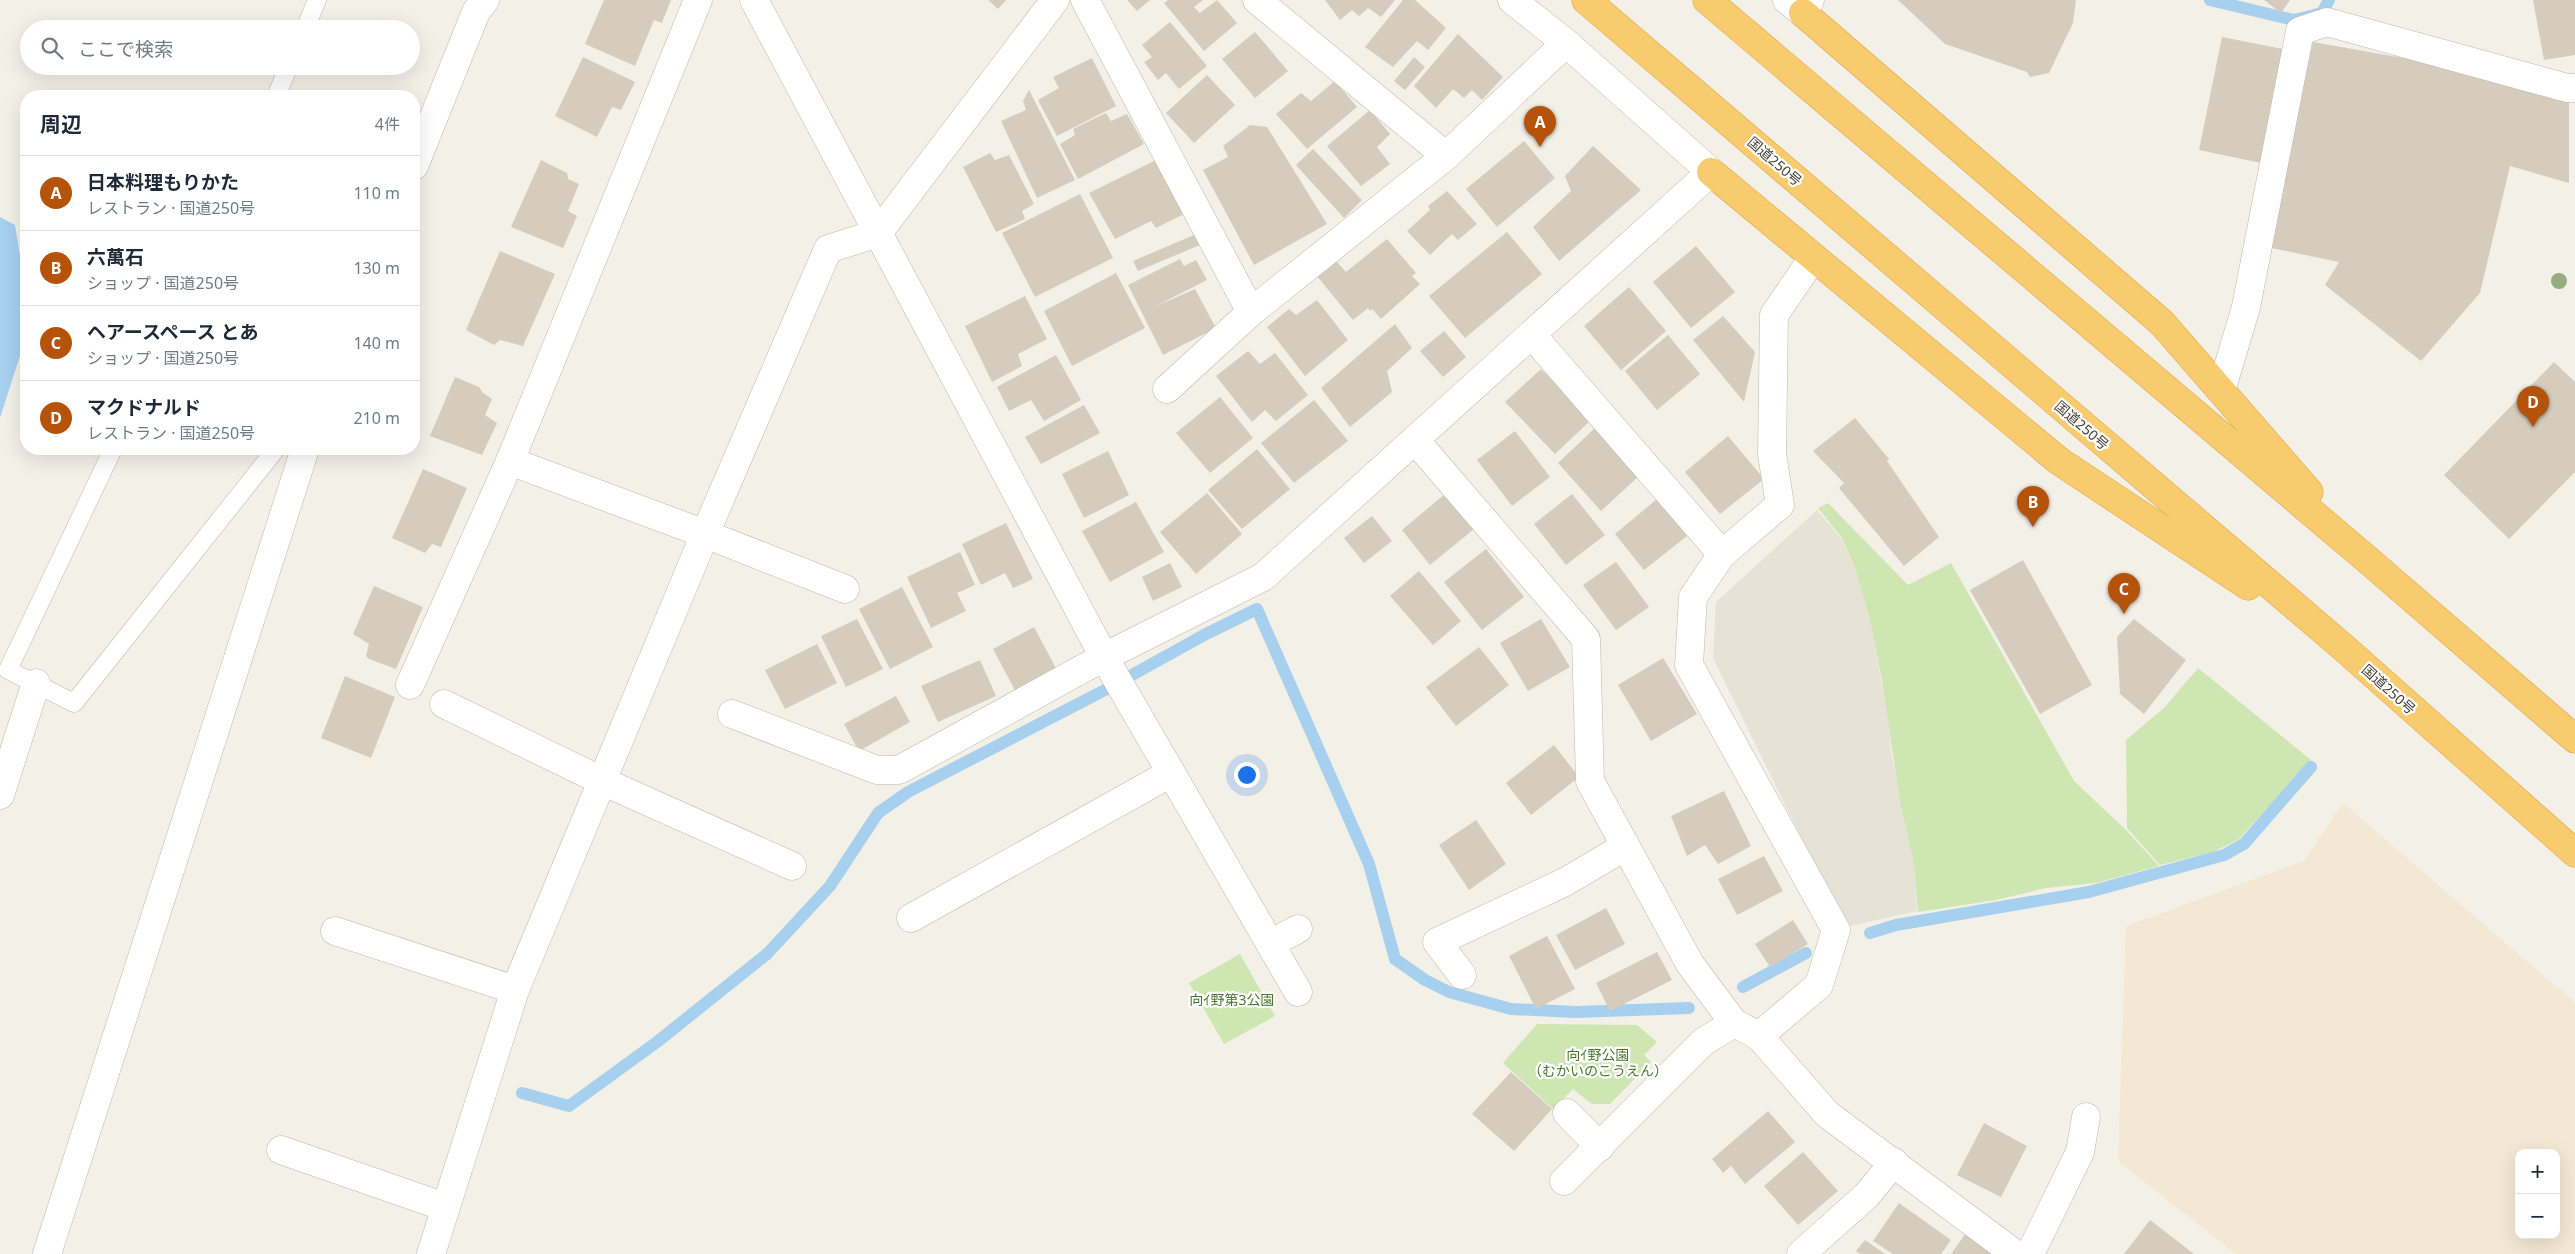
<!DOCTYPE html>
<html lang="ja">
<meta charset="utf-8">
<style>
:root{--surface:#fff;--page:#f2f2f3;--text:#1f2937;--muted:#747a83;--line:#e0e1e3;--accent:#b45309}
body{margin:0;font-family:"Noto Sans","Noto Sans JP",sans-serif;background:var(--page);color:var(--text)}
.controls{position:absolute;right:15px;bottom:15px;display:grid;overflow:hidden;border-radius:10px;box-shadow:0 5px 20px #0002}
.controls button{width:45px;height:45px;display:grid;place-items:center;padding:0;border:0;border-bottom:1px solid var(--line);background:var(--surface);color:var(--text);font:25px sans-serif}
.you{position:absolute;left:1246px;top:774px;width:18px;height:18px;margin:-12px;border:4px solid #fff;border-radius:50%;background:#1a73e8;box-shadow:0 0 0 8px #1a73e833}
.badge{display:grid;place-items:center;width:32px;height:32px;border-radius:50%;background:var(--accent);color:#fff;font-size:16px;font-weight:700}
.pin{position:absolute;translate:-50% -41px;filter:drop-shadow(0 1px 2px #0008)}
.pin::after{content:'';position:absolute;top:26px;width:18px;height:15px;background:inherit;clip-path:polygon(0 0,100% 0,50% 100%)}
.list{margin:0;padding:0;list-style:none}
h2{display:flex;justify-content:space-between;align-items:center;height:65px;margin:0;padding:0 20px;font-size:21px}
h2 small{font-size:16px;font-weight:400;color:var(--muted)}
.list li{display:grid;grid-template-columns:32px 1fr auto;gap:15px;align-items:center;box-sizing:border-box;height:75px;padding:0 20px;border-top:1px solid var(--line)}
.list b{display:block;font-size:19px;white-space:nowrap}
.list p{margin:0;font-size:16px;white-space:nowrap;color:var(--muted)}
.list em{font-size:16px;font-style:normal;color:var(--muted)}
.icon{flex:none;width:28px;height:28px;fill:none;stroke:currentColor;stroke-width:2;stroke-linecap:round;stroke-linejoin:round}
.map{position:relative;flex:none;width:2575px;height:1254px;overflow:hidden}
.search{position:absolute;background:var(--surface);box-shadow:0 5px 20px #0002;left:20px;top:20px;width:400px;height:55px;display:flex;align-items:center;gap:12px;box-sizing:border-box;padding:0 18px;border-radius:28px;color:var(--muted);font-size:19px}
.panel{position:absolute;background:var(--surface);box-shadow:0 5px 20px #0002;left:20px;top:90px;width:400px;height:365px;border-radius:20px}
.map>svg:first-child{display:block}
</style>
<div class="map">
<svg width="2575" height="1254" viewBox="0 0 2575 1254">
<rect width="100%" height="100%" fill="#f3f0e8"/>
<!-- residential -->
<path fill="#e7e2d6" d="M1817 510 1841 538 1855 568 1870 620 1888 719 1891 751 1914 864 1917 911 1845 927 1713 658 1716 602Z"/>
<!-- commercial -->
<path fill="#f4e7d4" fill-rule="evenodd" d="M2343 803 2575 1003V1254H2236L2118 1161 2126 926 2304 861ZM2519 1153H2556V1235H2519Z"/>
<!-- green -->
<g fill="#cee6b2">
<path d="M1828 503 1908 585 1951 563 2074 781 2126 830 2159 866 2096 883 2046 888 1996 900 1918 912 1914 864 1900 802 1882 681 1870 620 1855 568 1842 538 1818 508Z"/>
<path d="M2198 668 2311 760 2238 840 2213 852 2160 865 2127 828 2126 740 2164 708Z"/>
<path d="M1240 954 1275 1016 1224 1044 1189 983Z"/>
<path d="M1537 1024 1637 1025 1657 1042 1644 1055 1651 1062 1610 1104H1592L1573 1089 1553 1109 1503 1063Z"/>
</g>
<!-- water -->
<path fill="#a7d0ee" d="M0 217 15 225 26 293V337L0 418Z"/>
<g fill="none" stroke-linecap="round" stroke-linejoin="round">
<!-- stream -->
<g stroke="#a7d0ee" stroke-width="12">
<path d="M2210 0 2294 20 2322 13 2329 0"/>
<path d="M1870 933 1896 925 2089 892 2224 855 2244 844 2311 767"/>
<path d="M1743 987 1806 953"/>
<path d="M522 1093 569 1106 657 1042 767 954 830 886 878 813 908 792 1103 691 1206 634 1257 609 1369 864 1395 959 1425 980 1449 992 1511 1009 1576 1012 1689 1008"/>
</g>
</g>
<!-- building -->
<g fill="#d5ccbe">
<path d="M604 0H671L662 23 654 20 635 66 585 44Z"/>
<path d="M988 0H1006L998 9Z"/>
<path d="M1127 0H1150L1137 11Z"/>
<path d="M1168 0H1203L1194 7 1200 13 1217 0 1237 23 1204 51 1164 3Z"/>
<path d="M1325 0H1395L1381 17 1368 8 1359 16 1352 10 1340 20Z"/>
<path d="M1403 0H1415L1446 28 1428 50 1417 41 1393 67 1365 47Z"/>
<path d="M1898 0H2076L2073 23 2049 73 2030 77 2027 72 1945 44Z"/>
<path d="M2264 0H2290L2281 13Z"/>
<path d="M2533 0H2575V55L2544 60Z"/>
<path d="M1170 22 1207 66 1179 89 1166 73 1158 80 1144 62 1152 57 1142 45Z"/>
<path d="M1255 32 1288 71 1255 98 1222 59Z"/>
<path d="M1458 34 1503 77 1482 100 1472 90 1464 98 1453 89 1436 108 1414 86Z"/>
<path d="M2222 37 2288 50 2266 164 2199 150Z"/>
<path d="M2313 42 2420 61 2569 100V183L2510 166 2480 293 2421 361 2325 285 2339 262 2267 247Z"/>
<path d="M583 57 635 82 621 110 612 107 597 137 555 116Z"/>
<path d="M1414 57 1425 67 1405 90 1394 81Z"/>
<path d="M1092 58 1116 106 1057 136 1038 100 1059 88 1053 77Z"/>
<path d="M1207 75 1235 105 1194 143 1166 113Z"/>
<path d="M1335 81 1357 107 1307 149 1276 114 1301 93 1311 101Z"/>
<path d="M1029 90 1075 180 1037 198 1001 121 1026 110 1023 101Z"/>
<path d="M1370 110 1390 134 1377 147 1390 164 1361 186 1327 146Z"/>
<path d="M1106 113 1111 121 1127 114 1144 144 1078 179 1060 144 1075 135 1073 129Z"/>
<path d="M1250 125 1267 127 1327 224 1254 265 1203 170 1228 157 1223 146Z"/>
<path d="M1524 141 1555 178 1497 227 1466 189Z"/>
<path d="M1593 146 1641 190 1559 261 1533 227 1571 191 1565 176Z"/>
<path d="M1313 149 1362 200 1344 218 1296 165Z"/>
<path d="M990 153 995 160 1009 155 1034 204 1022 211 1025 219 996 232 963 167Z"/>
<path d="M541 160 567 173 568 179 579 184 568 211 577 216 563 248 511 227Z"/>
<path d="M1156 160 1184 214 1156 228 1151 221 1115 239 1089 193Z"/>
<path d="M1447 191 1477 224 1458 240 1452 234 1430 255 1407 231 1430 210 1428 206Z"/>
<path d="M1080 194 1113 258 1035 297 1002 233Z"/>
<path d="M1507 232 1542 274 1465 338 1429 296Z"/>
<path d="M1194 235 1200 245 1138 271 1133 261Z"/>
<path d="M1387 239 1416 273 1412 276 1420 284 1381 319 1372 309 1370 311 1368 308 1353 320 1316 275 1335 260 1346 272Z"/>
<path d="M1696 246 1735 292 1691 328 1653 282Z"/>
<path d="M500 251 555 274 523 346 500 340 494 345 466 330Z"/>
<path d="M1180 259 1184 266 1196 260 1207 280 1154 307 1195 289 1216 328 1163 355 1128 285Z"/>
<path d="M1116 273 1145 328 1072 366 1044 311Z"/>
<path d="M1629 287 1666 331 1621 370 1584 326Z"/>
<path d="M1025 296 1047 339 1018 354 1022 366 992 382 965 326Z"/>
<path d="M1317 300 1348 340 1305 376 1267 327 1289 309 1296 315Z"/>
<path d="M1723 316 1755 352 1744 402 1693 340Z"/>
<path d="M1395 324 1412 348 1387 371 1392 392 1350 427 1321 388Z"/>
<path d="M1444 331 1466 357 1443 377 1420 351Z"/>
<path d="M1668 335 1700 374 1657 410 1625 371Z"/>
<path d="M1248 351 1260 364 1275 353 1308 395 1276 421 1265 410 1252 422 1216 376Z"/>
<path d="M1056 355 1081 400 1044 421 1031 400 1009 411 997 387Z"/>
<path d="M2554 362 2575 382V472L2509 539 2444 475Z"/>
<path d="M1541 369 1591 420 1555 454 1505 402Z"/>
<path d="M455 377 479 387 482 392 492 399 485 415 497 423 482 455 430 436Z"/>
<path d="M1220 397 1253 438 1210 473 1176 433Z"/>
<path d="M1314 400 1348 441 1294 483 1261 443Z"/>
<path d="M1084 405 1100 433 1041 464 1025 437Z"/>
<path d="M1855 418 1889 459 1887 461 1939 537 1904 566 1839 488 1844 483 1813 451Z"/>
<path d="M1595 428 1639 476 1601 511 1558 463Z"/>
<path d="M1515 431 1550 477 1512 506 1477 460Z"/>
<path d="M1728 436 1764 479 1720 514 1685 472Z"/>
<path d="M1257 449 1290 489 1242 529 1208 490Z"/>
<path d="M1108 451 1129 495 1084 518 1062 474Z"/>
<path d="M423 469 467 488 441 547 432 544 425 553 392 538Z"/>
<path d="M1207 493 1242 534 1196 574 1160 532Z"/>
<path d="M1445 494 1474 529 1430 565 1402 530Z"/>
<path d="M1572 494 1605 535 1566 565 1534 524Z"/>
<path d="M1657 499 1687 536 1644 570 1615 534Z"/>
<path d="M1136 502 1164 552 1110 582 1082 531Z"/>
<path d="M1372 516 1392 541 1364 563 1344 538Z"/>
<path d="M1006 523 1033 579 1013 588 1005 573 981 585 962 544Z"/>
<path d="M1486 549 1524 597 1482 630 1444 582Z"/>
<path d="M960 552 975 585 957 593 966 611 931 628 907 577Z"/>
<path d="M2023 560 2092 685 2040 714 1970 590Z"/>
<path d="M1616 562 1649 607 1616 630 1583 585Z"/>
<path d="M1170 563 1182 587 1153 601 1142 577Z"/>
<path d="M1419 571 1461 621 1433 645 1390 596Z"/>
<path d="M374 586 423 607 396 669 369 659 366 656 369 644 353 634Z"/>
<path d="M902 587 933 647 890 669 859 609Z"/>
<path d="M857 619 883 669 846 687 821 636Z"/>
<path d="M1541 619 1570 667 1528 691 1500 643Z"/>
<path d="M2134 619 2186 660 2144 714 2120 694 2117 637Z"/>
<path d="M1034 627 1058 672 1017 694 993 649Z"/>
<path d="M817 644 837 683 785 709 765 670Z"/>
<path d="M1479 647 1509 685 1456 726 1426 687Z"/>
<path d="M1663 658 1697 714 1651 741 1618 685Z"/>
<path d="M980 660 996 696 938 722 921 686Z"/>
<path d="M345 676 395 697 371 758 321 738Z"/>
<path d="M896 696 910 722 859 751 844 724Z"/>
<path d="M1554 745 1579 777 1531 815 1506 783Z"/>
<path d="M1724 791 1751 846 1718 864 1705 845 1687 856 1671 816Z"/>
<path d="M1476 820 1506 864 1469 890 1439 845Z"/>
<path d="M1764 856 1783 891 1737 915 1718 879Z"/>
<path d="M1606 908 1625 944 1575 970 1556 935Z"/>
<path d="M1793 920 1808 944 1770 967 1755 944Z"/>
<path d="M1547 936 1575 989 1536 1009 1509 956Z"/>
<path d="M1657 952 1672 980 1610 1011 1596 983Z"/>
<path d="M1511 1072 1552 1109 1514 1151 1472 1114Z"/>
<path d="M1768 1111 1795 1142 1745 1184 1731 1166 1723 1173 1712 1159Z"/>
<path d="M1984 1123 2027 1146 2001 1197 1957 1175Z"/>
<path d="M1803 1152 1838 1191 1798 1225 1764 1186Z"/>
<path d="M1899 1203 1951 1240 1941 1254H1893L1873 1241Z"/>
<path d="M2150 1220 2194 1254H2124Z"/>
<path d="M1966 1233 1997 1254H1951Z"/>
<path d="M1865 1240 1885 1254H1860L1856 1251Z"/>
</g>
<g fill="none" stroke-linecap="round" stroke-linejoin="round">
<!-- lane casing -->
<g stroke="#bfb8ab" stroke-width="19">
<g id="lane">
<path d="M305 29 317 0"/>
<path d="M276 96 289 66"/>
<path d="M113 449 8 670 74 703 276 449"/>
</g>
</g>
<!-- street casing -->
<g stroke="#bfb8ab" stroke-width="29">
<g id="street">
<path d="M754 0 1104 657 1263 577 1711 172 1566 43 1512 0"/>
<path d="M1085 0 1251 312"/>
<path d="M1257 0 1446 156"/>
<path d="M1787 0 1803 13 1810 0"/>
<path d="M414 166 476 12 485 0"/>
<path d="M1532 335 1722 554 1780 505 1772 454 1774 315 1813 258"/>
<path d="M1167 389 1251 312 1446 156 1566 43"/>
<path d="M2221 391 2246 307 2300 31 2327 22 2567 88H2575"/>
<path d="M1415 440 1586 639 1590 781 1690 964 1734 1023 1759 1036 1819 985 1836 930 1689 665 1693 597 1722 554"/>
<path d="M510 461 705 534 845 589"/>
<path d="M410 685 510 461 698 0"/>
<path d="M444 704 602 781 792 866"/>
<path d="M732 714 877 770H899L1104 657 1298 992"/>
<path d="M0 795 36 683"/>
<path d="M911 918 1171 773"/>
<path d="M335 931 515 990"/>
<path d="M1270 944 1298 929"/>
<path d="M1462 975 1437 942 1565 882 1626 846"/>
<path d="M1759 1036 1827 1114 2015 1254"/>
<path d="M1567 1113 1600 1147"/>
<path d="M281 1150 445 1207"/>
<path d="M1564 1181 1703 1042 1734 1023"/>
<path d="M47 1254 305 449"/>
<path d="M431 1254 515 990 705 534 828 249 878 233 1055 0"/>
<path d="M1801 1254 1867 1195 1894 1162"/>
<path d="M2030 1254 2080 1152 2086 1117"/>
</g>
</g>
<!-- highway casing -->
<g stroke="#d8a13e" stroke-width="29">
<g id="highway">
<path d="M1586 0 2344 648 2575 853"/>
<path d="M1707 0 2369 561 2575 739"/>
<path d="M1803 13 2162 323 2309 492"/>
<path d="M1711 172 2059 461 2248 586"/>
</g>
</g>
<!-- lane -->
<use href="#lane" stroke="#fff" stroke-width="18"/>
<!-- street -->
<use href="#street" stroke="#fff" stroke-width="28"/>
<!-- highway -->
<use href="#highway" stroke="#f8cc6e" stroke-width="28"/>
</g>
<!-- trees -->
<circle fill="#94ad81" cx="2559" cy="281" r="8"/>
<g text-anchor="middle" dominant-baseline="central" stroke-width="4.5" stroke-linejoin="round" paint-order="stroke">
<!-- street labels -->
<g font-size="14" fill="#474137" stroke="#fff">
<text transform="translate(1775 161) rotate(41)">国道250号</text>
<text transform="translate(2082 425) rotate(41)">国道250号</text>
<text transform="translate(2389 689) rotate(42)">国道250号</text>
</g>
<!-- park labels -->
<g font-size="14" fill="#47772c" stroke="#fff">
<text x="1232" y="999">向ｲ野第3公園</text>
<text x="1598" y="1054">向ｲ野公園<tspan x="1598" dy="16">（むかいのこうえん）</tspan></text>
</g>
</g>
</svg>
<div class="controls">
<button>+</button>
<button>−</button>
</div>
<div class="you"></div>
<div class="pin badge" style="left:1540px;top:147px">A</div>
<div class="pin badge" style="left:2033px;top:527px">B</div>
<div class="pin badge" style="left:2124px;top:614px">C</div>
<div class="pin badge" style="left:2533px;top:427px">D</div>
<div class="search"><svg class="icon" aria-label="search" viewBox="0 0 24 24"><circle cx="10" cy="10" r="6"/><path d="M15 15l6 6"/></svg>ここで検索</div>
<section class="panel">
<h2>周辺<small>4件</small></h2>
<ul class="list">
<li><span class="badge">A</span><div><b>日本料理もりかた</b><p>レストラン · 国道250号</p></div><em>110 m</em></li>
<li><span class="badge">B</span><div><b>六萬石</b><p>ショップ · 国道250号</p></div><em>130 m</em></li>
<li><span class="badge">C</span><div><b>ヘアースペース とあ</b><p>ショップ · 国道250号</p></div><em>140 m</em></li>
<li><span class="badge">D</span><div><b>マクドナルド</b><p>レストラン · 国道250号</p></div><em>210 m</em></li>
</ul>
</section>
</div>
